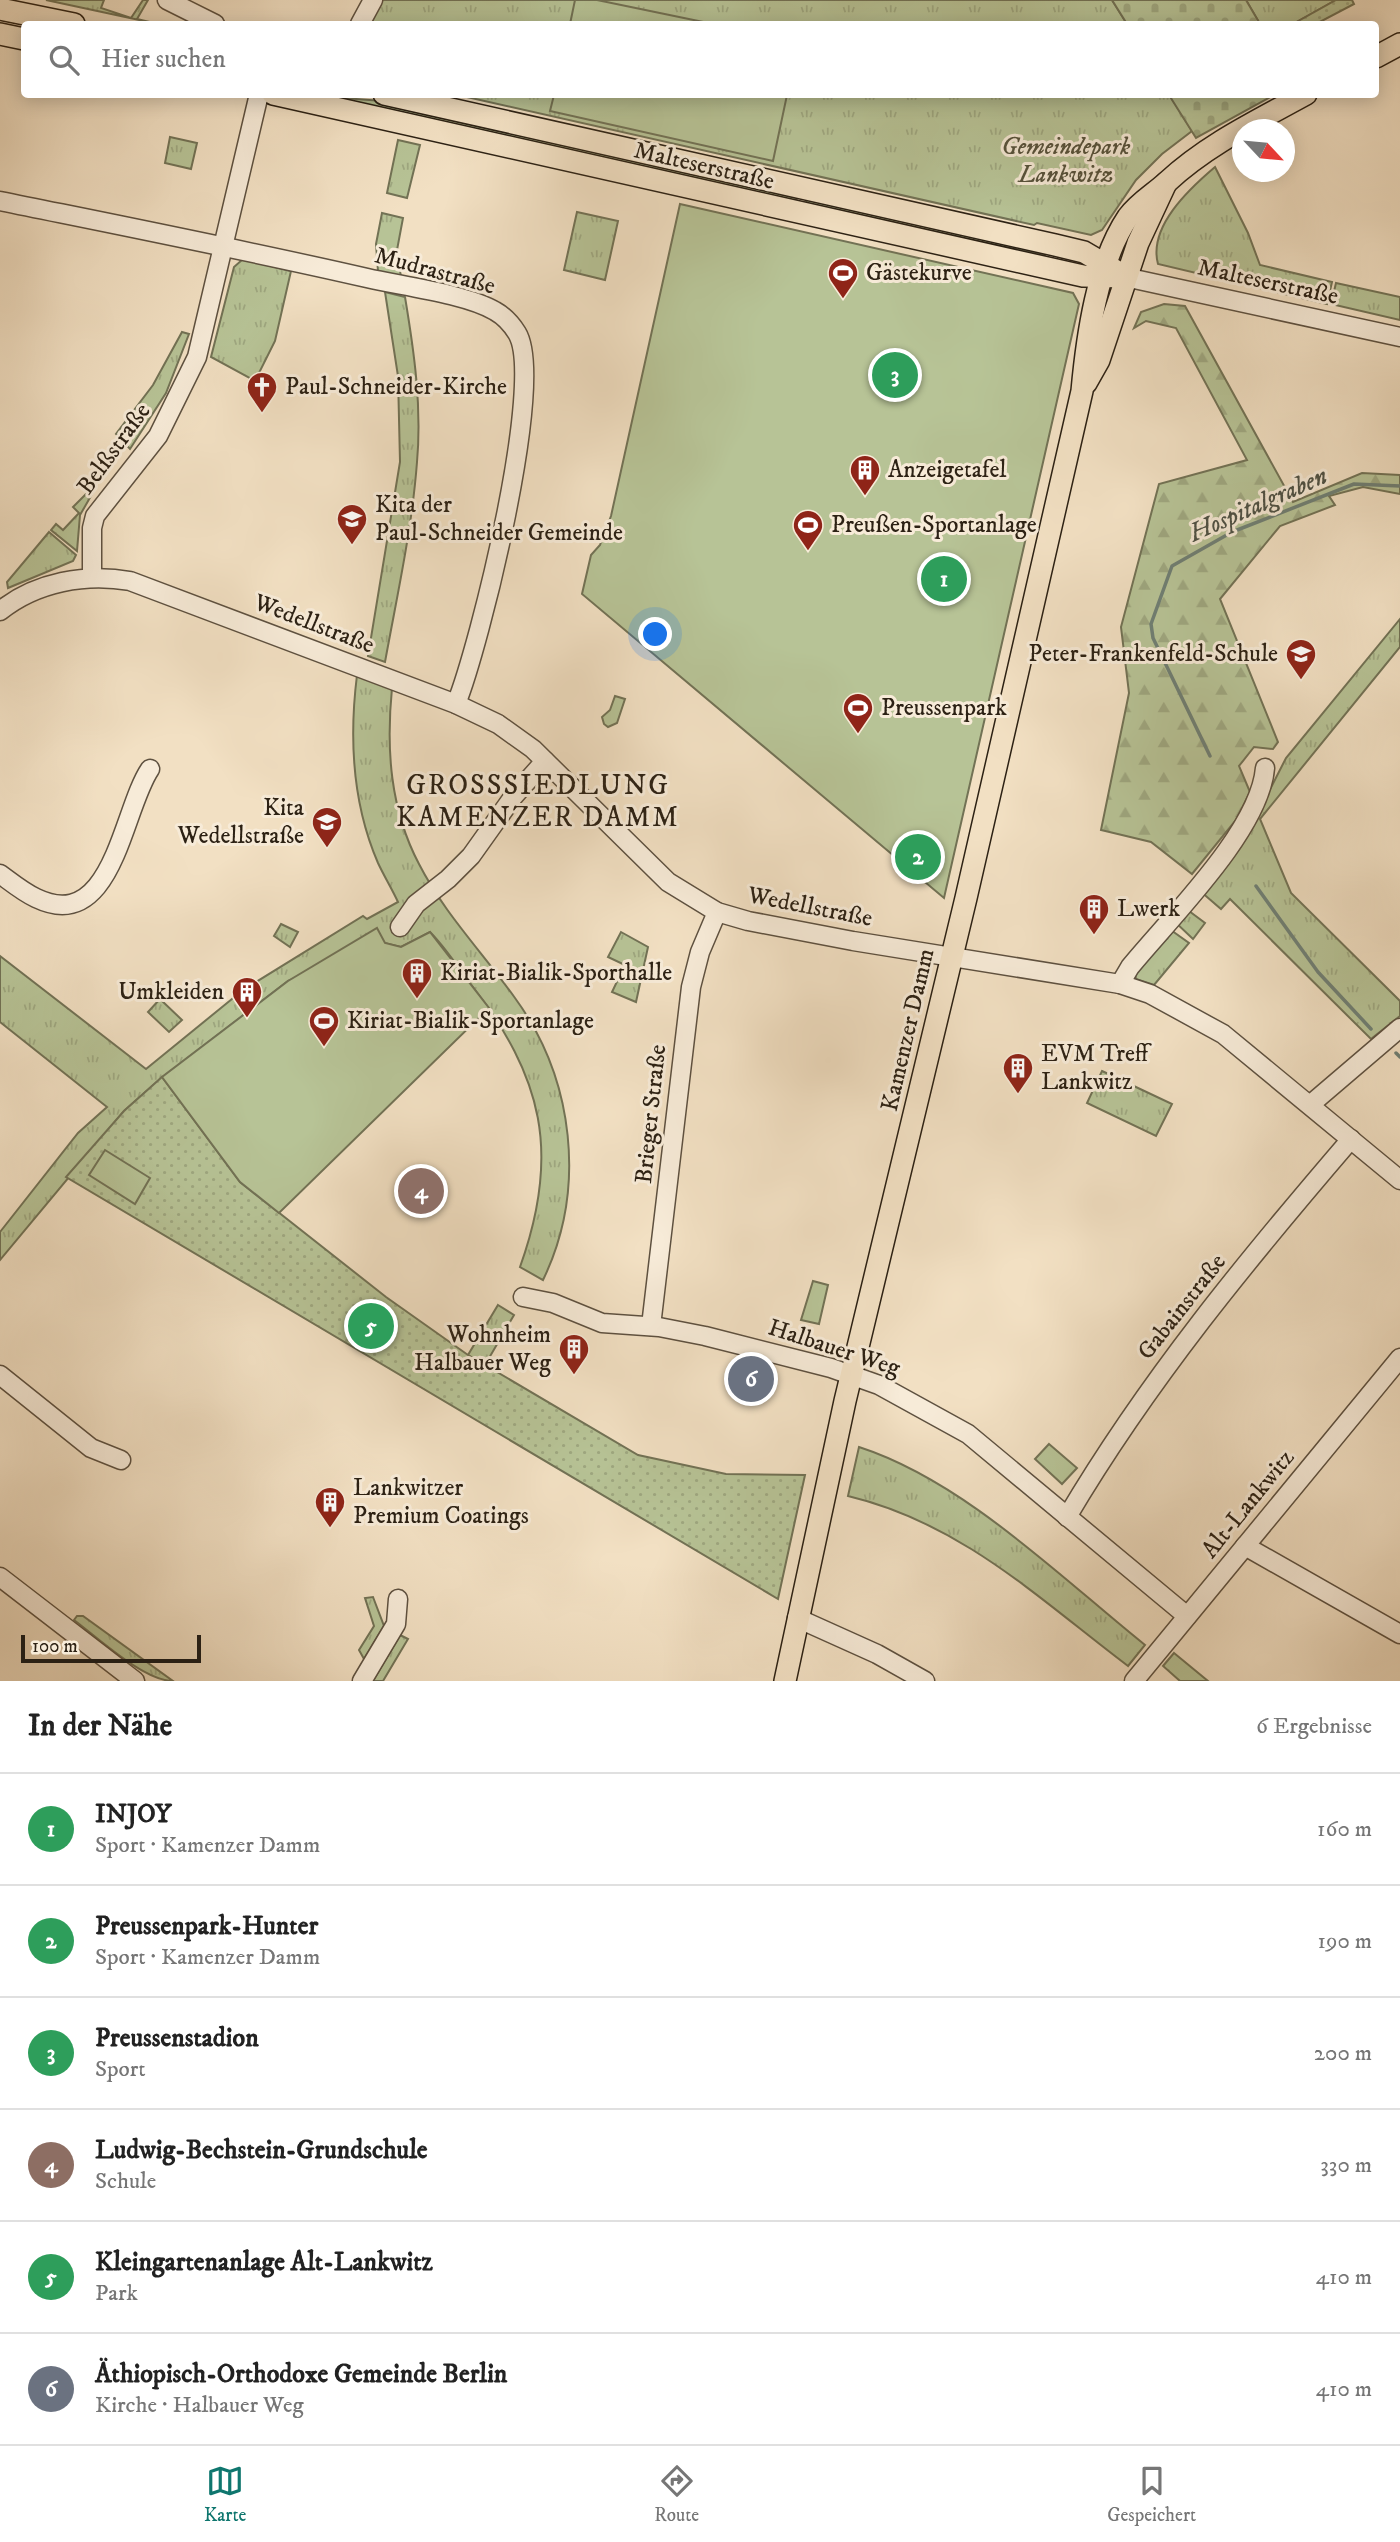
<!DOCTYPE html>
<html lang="de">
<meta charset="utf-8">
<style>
:root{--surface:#fff;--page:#f2f2f2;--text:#222;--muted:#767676;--line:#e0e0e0;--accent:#0f766e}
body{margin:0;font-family:"IM FELL DW Pica",serif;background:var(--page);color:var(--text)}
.compass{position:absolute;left:1232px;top:119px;width:63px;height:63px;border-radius:50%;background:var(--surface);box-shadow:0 4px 18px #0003;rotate:116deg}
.scale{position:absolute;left:21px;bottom:18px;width:180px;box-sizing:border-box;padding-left:7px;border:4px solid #2c2114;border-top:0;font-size:19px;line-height:24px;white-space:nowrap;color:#2c2114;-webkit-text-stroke:5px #f7ebd8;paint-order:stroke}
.you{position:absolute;left:656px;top:635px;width:24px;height:24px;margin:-18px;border:5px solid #fff;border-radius:50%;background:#1a73e8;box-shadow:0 0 0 10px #1a73e833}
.badge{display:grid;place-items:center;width:46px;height:46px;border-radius:50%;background:var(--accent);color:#fff;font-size:23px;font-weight:700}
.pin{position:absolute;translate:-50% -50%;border:4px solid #fff;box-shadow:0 2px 7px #0006}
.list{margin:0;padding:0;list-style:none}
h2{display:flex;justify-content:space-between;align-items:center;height:91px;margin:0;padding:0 28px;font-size:30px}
h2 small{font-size:23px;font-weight:400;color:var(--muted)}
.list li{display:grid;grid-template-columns:46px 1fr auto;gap:21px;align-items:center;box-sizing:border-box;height:112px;padding:0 28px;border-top:2px solid var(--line)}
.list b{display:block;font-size:26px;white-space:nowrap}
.list p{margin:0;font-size:23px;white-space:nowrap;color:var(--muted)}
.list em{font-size:23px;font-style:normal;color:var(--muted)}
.icon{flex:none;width:38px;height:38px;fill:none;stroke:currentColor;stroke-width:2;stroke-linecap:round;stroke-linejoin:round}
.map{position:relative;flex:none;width:1400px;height:1681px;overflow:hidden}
.search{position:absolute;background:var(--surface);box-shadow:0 4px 18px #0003;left:21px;right:21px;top:21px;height:77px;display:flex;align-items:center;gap:18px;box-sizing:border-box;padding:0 24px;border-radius:7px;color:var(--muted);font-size:26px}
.sheet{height:763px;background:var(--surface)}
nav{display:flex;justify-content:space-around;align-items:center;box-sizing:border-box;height:98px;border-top:2px solid var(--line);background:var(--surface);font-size:19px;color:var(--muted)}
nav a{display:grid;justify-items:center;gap:4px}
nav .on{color:var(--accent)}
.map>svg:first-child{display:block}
</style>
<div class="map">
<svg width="1400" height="1681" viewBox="0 0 1400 1681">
<defs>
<pattern id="grass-tufts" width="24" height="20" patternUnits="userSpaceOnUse" patternTransform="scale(1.75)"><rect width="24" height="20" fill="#b7c396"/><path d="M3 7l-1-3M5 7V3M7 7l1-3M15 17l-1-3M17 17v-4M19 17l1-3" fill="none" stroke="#9ea780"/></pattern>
<pattern id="forest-firs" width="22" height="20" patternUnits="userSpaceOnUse" patternTransform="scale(1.75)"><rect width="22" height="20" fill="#b7c396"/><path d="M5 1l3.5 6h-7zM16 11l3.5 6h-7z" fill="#9ea780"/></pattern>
<pattern id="cemetery-stones" width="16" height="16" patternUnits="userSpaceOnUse" patternTransform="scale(1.75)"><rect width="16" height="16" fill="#b7c396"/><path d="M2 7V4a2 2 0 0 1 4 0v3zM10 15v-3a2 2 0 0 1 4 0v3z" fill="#9ea780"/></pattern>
<pattern id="garden-dots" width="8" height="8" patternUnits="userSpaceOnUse" patternTransform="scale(1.75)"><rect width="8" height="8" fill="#b7c396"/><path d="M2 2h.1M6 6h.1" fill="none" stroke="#9ea780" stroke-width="1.8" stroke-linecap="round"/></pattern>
</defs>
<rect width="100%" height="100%" fill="#f2e0c3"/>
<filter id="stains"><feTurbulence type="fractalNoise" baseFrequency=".00286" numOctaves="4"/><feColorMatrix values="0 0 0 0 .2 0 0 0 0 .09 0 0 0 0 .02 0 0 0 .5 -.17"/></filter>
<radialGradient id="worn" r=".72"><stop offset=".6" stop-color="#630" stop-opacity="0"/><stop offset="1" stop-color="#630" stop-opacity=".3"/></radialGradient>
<!-- grass -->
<g fill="url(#grass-tufts)" stroke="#727255" stroke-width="2">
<path d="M46 0H104L101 8 131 18 143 0H148L137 19 158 24Z"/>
<path d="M381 0H1112L1127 24H368Z"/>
<path d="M1246 0H1336L1293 24H1260Z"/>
<path d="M1169 94 1192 131 1162 154 1136 180 1102 230 1091 235 1037 223 1034 225 458 95Z"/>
<path d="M302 95 383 101 797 198 795 205Z"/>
<path d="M170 137 197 143 191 169 165 163Z"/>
<path d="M398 140 420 145 407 198 387 193Z"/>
<path d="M1215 167 1248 233 1260 265 1332 282 1327 304 1158 264C1148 227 1189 189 1215 167Z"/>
<path d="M807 199 1045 253V255L805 207Z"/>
<path d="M577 212 618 221 605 280 564 270Z"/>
<path d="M382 213 403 218 397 250 401 277 378 271 376 244Z"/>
<path d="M243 259 291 271 275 341 255 381 211 357 234 267Z"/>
<path d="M1336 283 1400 297V320L1331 304Z"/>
<path d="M385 292 405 297C414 351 422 406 417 462 412 529 397 596 385 662L368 656 400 462 398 376Z"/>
<path d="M182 332 189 334 166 393 130 449 116 434 153 385Z"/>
<path d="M93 487 95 489 80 515 77 551 51 530 56 524 63 530 79 513 73 507Z"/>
<path d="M49 532 76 555 73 561 8 588 7 582Z"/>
<path d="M1400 619V647L1260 819 1291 893 1400 1001V1016L1371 1039 1230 899 1221 909 1200 891 1249 831 1286 758Z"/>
<path d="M357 675 392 688C386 749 390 809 419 864 444 913 483 953 515 998 574 1079 587 1189 543 1280L520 1267C561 1153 543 1077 470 983 457 966 445 947 430 932L401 947 385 943 288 981 159 1080 124 1111 0 1260V1232L78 1133 107 1107 0 1022V956L146 1069 243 990 363 916 367 919 398 902C392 889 384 876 378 863 352 803 349 739 357 675Z"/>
<path d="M615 696 625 699 617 723 608 727 604 724 602 717 610 710Z"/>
<path d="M1185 908 1205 923 1193 939 1174 921Z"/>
<path d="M281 924 298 932 290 947 274 936Z"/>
<path d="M1168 928 1189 943 1154 985 1136 979 1135 975Z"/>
<path d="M621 932 648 947 636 1002 612 992 625 965 608 957Z"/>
<path d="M160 999 182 1020 169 1032 148 1012Z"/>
<path d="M1102 1071 1172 1104 1156 1136 1087 1103Z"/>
<path d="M498 1305 514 1315 485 1365 468 1355Z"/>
<path d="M859 1447C964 1481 1059 1576 1145 1645L1128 1666C1038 1598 961 1523 848 1496Z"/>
<path d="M373 1597 384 1626 364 1659 359 1650 374 1626 365 1598Z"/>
<path d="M77 1616H83L173 1681C144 1681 98 1638 74 1620Z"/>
<path d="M400 1635 408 1639 383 1681H373Z"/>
<path d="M1174 1653 1208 1681H1180L1163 1666Z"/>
</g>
<!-- forest -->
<path fill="url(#forest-firs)" stroke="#727255" stroke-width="2" d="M1164 304 1185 306 1293 502 1362 473 1400 475V494L1363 487 1329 496 1335 505 1280 526 1220 599 1278 742 1273 749 1254 747 1239 766 1250 792 1236 820 1192 874 1151 842 1101 830 1129 693 1121 627 1159 484 1247 460 1176 328 1146 321 1134 328 1141 312Z"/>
<!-- cemetery -->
<g fill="url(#cemetery-stones)" stroke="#727255" stroke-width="2">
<path d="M1112 0H1246L1260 24H1127Z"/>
<path d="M1169 95H1274L1196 138Z"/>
</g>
<!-- garden -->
<g fill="url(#garden-dots)" stroke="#727255" stroke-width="2">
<path d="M1336 0H1352L1354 4 1316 24H1293Z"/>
<path d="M162 1077 240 1182 386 1297 468 1355 638 1455 726 1474 805 1475 778 1599 66 1177 124 1111Z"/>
</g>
<!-- pitch -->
<g fill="#b7c396" stroke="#727255" stroke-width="2">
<path d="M575 0H597L713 24H570Z"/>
<path d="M554 95V94L787 95 773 161 550 111Z"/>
<path d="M680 204 1073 293 1079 304 944 898 582 594 591 555 600 545 611 516Z"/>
<path d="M377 928 385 943 401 947 430 932 489 1008 279 1213 240 1182 162 1077 288 981Z"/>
<path d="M105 1150 150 1178 135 1204 89 1175Z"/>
<path d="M813 1281 828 1285 819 1324 801 1320Z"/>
<path d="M1049 1444 1077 1468 1062 1484 1035 1459Z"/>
</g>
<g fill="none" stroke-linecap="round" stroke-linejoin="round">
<!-- stream -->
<g stroke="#6f7f74" stroke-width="3.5">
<path d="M1210 756 1153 638 1151 624 1172 566 1232 532 1354 484 1400 486"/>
<path d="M1256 886 1318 972 1371 1029"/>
<path d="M1396 1053 1400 1057"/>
</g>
<!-- minor casing -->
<g stroke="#5e5140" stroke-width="21">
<g id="minor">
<path d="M167 0 215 24"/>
<path d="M360 24 373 0"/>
<path d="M0 201C123 226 245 250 367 278 402 286 466 294 495 311 504 316 512 325 517 333 546 380 479 648 456 704"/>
<path d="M1125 277 1400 337"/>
<path d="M92 577V528L95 516 158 436 197 357 259 94"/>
<path d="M0 611C36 582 86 573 130 581L456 704 498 724 533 749 668 882 717 912 748 921 853 941 1120 984 1150 994 1223 1034 1400 1180"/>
<path d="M0 874C11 882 23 892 36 898 113 935 122 810 150 769"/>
<path d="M400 927 416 904 448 879 471 856 513 797 545 761"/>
<path d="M1120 984 1130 967C1171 917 1260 830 1265 768"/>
<path d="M1311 1104 1400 1028"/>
<path d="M523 1297 553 1303 602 1323 659 1327 705 1336 831 1368 879 1385 968 1434 1187 1616"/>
<path d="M651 1326 691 987 700 952 717 912"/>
<path d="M0 1375 91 1448 121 1460"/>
<path d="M1067 1517C1148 1380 1248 1259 1351 1139"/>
<path d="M1245 1546 1400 1634"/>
<path d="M0 1577 135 1681"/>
<path d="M797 1618 877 1654 925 1681"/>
<path d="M362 1681 396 1624 398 1599"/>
<path d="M1134 1681 1400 1358"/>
</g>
</g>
<!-- major casing -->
<g stroke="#2c2114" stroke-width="24">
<g id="major">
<path d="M0 9 74 24"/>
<path d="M0 34 24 39"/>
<path d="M1376 57 1400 44"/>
<path d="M273 94 1083 276 1125 277"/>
<path d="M384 94 1055 245 1084 252 1118 272"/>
<path d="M1086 383 1099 360 1138 243 1166 183"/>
<path d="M785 1681 845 1401 966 898 1082 391C1087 337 1097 263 1128 217 1139 202 1154 194 1167 182 1208 144 1257 121 1306 94"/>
</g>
</g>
<!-- minor -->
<use href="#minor" stroke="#f7ebd8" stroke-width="18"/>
<!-- major -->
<use href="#major" stroke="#f2e0c3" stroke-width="21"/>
</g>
<!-- icons -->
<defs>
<g id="stadium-pin" transform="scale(1.575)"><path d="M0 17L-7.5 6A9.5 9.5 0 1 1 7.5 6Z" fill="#8f2418" stroke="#f7ebd8"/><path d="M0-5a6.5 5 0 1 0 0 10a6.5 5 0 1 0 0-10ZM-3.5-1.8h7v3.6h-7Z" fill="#fff"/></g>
<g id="church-pin" transform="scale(1.575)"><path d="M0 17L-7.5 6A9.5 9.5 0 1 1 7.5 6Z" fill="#8f2418" stroke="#f7ebd8"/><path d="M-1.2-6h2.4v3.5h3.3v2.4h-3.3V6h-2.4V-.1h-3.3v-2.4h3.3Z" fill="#fff"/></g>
<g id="building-pin" transform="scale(1.575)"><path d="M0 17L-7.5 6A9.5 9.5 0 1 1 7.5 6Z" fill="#8f2418" stroke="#f7ebd8"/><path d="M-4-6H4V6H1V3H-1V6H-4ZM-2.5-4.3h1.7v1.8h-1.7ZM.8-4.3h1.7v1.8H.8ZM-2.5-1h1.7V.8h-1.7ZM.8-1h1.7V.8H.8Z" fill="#fff"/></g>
<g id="school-pin" transform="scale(1.575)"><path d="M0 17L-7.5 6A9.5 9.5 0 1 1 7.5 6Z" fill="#8f2418" stroke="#f7ebd8"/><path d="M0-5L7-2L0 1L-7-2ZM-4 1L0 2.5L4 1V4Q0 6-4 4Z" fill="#fff"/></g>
</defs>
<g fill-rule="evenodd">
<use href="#stadium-pin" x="843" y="273"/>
<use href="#church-pin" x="262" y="387"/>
<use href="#building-pin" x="865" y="470"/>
<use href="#school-pin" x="352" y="519"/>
<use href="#stadium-pin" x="808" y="525"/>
<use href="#school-pin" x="1301" y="654"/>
<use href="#stadium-pin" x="858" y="708"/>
<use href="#school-pin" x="327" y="822"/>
<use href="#building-pin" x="1094" y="909"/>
<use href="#building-pin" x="417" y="973"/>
<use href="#building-pin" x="247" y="992"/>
<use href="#stadium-pin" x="324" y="1021"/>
<use href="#building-pin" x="1018" y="1068"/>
<use href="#building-pin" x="574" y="1349"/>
<use href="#building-pin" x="330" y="1502"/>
</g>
<g text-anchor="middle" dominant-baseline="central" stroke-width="6" stroke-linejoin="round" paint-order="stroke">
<!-- park labels -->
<g font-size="24" font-style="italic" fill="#56523b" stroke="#f7ebd8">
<text x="1066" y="147">Gemeindepark<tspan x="1066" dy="28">Lankwitz</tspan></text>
</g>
<!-- street labels -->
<g font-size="24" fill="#2c2114" stroke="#f7ebd8">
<text transform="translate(704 166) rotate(13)">Malteserstraße</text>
<text transform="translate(435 271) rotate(15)">Mudrastraße</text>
<text transform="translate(1268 282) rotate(12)">Malteserstraße</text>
<text transform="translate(114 449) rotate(-54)">Belßstraße</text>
<text transform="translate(314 624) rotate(21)">Wedellstraße</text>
<text transform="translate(810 907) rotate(11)">Wedellstraße</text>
<text transform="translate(908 1030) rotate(-77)">Kamenzer Damm</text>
<text transform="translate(651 1114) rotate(-84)">Brieger Straße</text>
<text transform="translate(1182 1307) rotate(-52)">Gabainstraße</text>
<text transform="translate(834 1348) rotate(18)">Halbauer Weg</text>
<text transform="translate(1248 1504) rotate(-51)">Alt-Lankwitz</text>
</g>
<!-- poi labels -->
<g font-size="24" fill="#2c2114" stroke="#f7ebd8" text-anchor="start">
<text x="866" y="273">Gästekurve</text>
<text x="285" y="387">Paul-Schneider-Kirche</text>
<text x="888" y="470">Anzeigetafel</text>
<text x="375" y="505">Kita der<tspan x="375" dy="28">Paul-Schneider Gemeinde</tspan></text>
<text x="831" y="525">Preußen-Sportanlage</text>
<text x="1278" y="654" text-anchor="end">Peter-Frankenfeld-Schule</text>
<text x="881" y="708">Preussenpark</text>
<text x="304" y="808" text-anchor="end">Kita<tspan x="304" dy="28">Wedellstraße</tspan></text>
<text x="1117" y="909">Lwerk</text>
<text x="440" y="973">Kiriat-Bialik-Sporthalle</text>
<text x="224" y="992" text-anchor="end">Umkleiden</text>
<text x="347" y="1021">Kiriat-Bialik-Sportanlage</text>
<text x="1041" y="1054">EVM Treff<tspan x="1041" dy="28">Lankwitz</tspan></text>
<text x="551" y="1335" text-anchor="end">Wohnheim<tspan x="551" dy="28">Halbauer Weg</tspan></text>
<text x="353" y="1488">Lankwitzer<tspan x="353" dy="28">Premium Coatings</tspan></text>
</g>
<!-- water labels -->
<g font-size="26" font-style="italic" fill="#4d5044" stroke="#f7ebd8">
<text transform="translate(1258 505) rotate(-24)">Hospitalgraben</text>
</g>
<!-- quarter labels -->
<g font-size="28" letter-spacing="2" fill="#2c2114" stroke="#f7ebd8">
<text x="538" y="785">GROSSSIEDLUNG<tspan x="538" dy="32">KAMENZER DAMM</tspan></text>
</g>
</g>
<rect width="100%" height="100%" filter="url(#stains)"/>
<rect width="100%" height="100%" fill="url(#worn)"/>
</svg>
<svg class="compass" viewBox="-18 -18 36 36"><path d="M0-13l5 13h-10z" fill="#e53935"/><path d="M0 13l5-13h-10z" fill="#767676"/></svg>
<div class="scale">100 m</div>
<div class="you"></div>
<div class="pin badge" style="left:944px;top:579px;background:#2e9e5b">1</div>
<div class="pin badge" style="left:918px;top:857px;background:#2e9e5b">2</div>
<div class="pin badge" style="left:895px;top:375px;background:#2e9e5b">3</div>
<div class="pin badge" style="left:421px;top:1191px;background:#8d6e63">4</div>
<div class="pin badge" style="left:371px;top:1326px;background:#2e9e5b">5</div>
<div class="pin badge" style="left:751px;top:1379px;background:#6b7280">6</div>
<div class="search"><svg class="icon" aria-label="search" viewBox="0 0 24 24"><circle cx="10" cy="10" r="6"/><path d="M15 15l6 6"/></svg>Hier suchen</div>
</div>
<section class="sheet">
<h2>In der Nähe<small>6 Ergebnisse</small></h2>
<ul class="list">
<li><span class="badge" style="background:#2e9e5b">1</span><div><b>INJOY</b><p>Sport · Kamenzer Damm</p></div><em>160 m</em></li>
<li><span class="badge" style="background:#2e9e5b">2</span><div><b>Preussenpark-Hunter</b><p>Sport · Kamenzer Damm</p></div><em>190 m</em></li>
<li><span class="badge" style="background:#2e9e5b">3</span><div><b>Preussenstadion</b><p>Sport</p></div><em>200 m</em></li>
<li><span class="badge" style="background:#8d6e63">4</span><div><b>Ludwig-Bechstein-Grundschule</b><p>Schule</p></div><em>330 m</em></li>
<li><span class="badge" style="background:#2e9e5b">5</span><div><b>Kleingartenanlage Alt-Lankwitz</b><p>Park</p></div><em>410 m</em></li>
<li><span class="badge" style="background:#6b7280">6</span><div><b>Äthiopisch-Orthodoxe Gemeinde Berlin</b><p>Kirche · Halbauer Weg</p></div><em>410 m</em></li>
</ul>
</section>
<nav>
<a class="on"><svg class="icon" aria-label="map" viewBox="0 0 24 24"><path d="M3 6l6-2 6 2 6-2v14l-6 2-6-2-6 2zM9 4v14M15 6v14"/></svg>Karte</a>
<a><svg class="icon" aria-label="directions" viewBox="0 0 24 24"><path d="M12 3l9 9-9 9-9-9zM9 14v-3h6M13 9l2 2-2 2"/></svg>Route</a>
<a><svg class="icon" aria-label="saved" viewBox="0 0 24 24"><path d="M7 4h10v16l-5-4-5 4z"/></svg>Gespeichert</a>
</nav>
